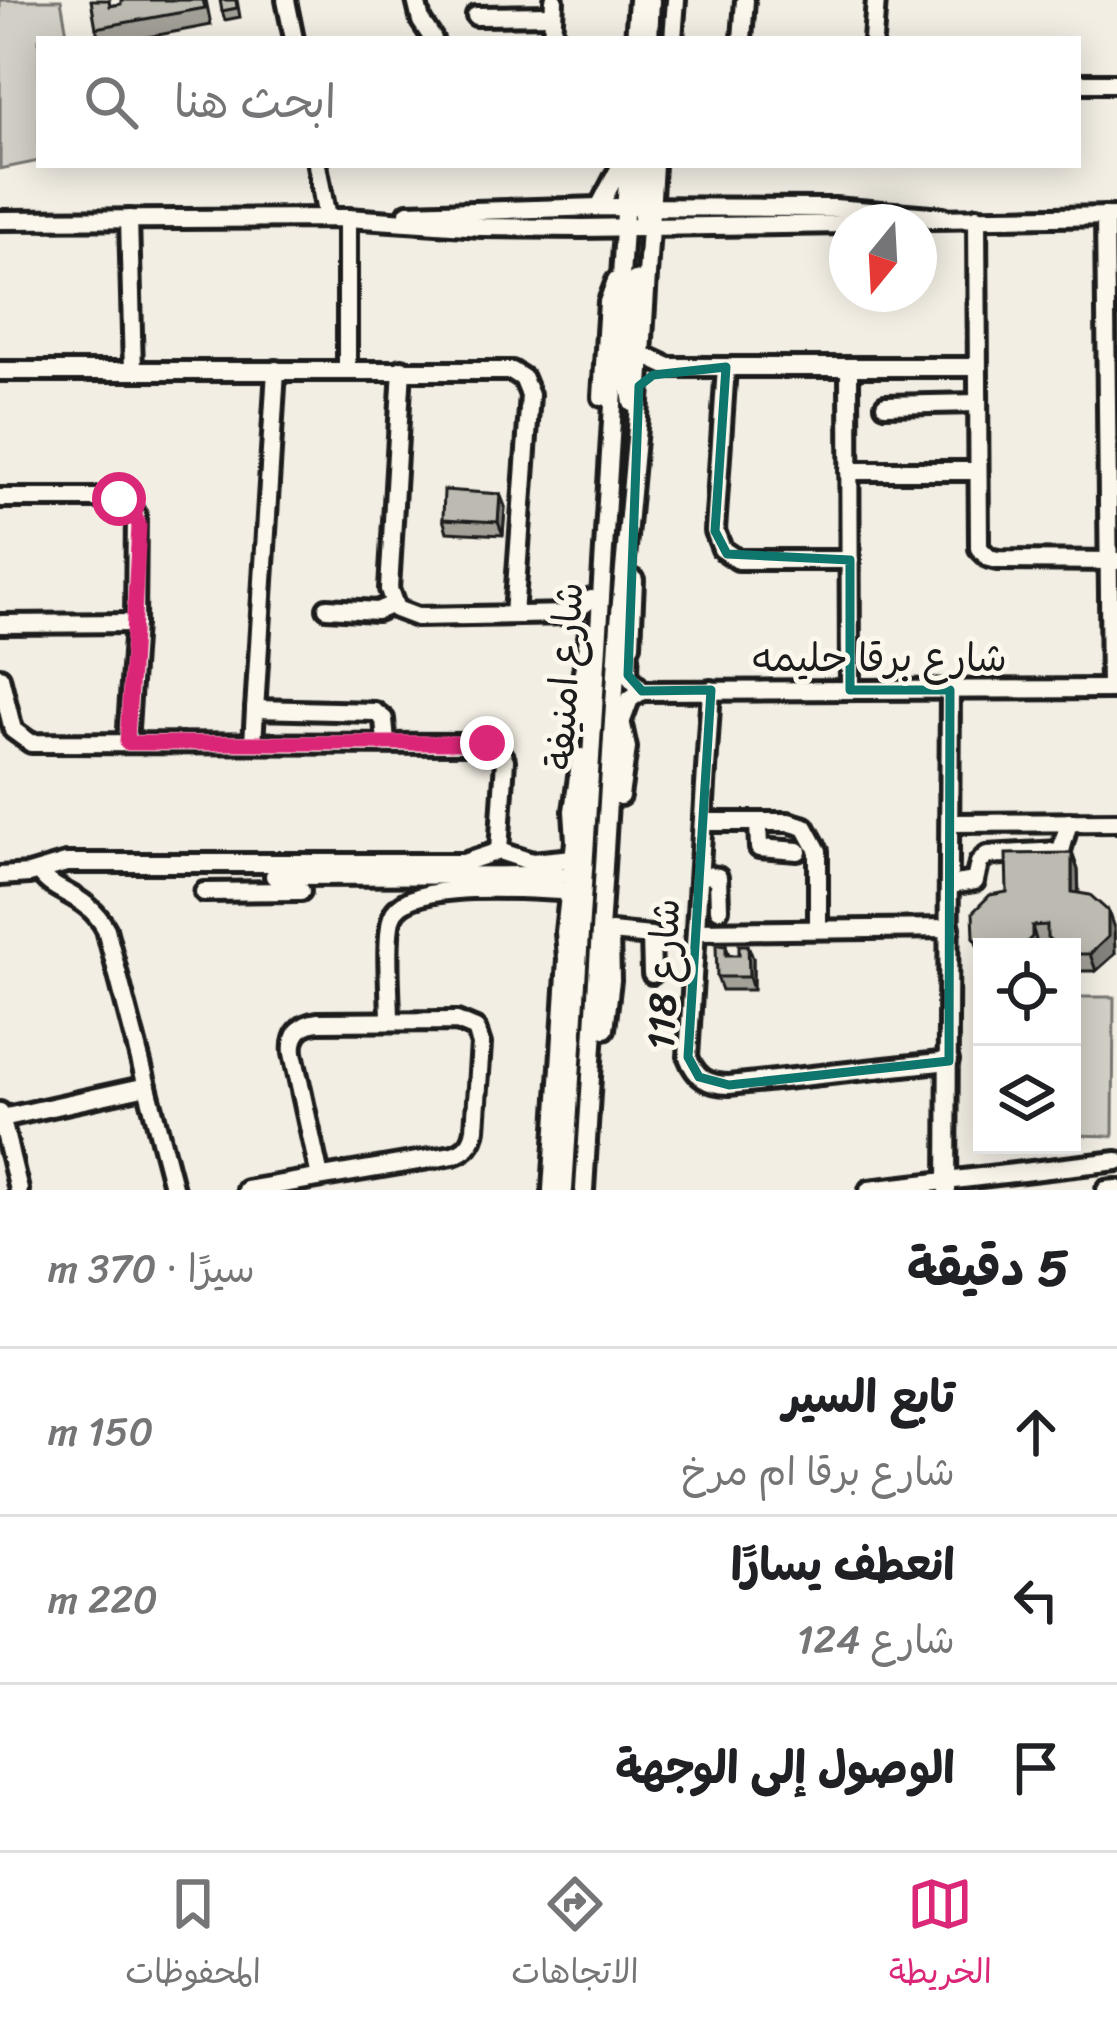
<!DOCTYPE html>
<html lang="ar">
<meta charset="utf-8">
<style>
:root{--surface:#fff;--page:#f2f2f2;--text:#202124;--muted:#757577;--line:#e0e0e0;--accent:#db2777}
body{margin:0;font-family:Sriracha,"Playpen Sans Arabic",sans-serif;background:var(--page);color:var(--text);direction:rtl}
.controls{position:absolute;right:36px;bottom:36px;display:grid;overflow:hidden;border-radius:0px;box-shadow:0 6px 30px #0003}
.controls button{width:108px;height:108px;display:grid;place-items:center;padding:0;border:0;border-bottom:3px solid var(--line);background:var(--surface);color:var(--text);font:60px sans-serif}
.compass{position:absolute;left:829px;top:204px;width:108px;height:108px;border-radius:50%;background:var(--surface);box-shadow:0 6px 30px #0003;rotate:198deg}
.stop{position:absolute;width:36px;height:36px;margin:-27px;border:9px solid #db2777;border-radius:50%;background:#fff}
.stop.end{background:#db2777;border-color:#fff;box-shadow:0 3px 12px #0008}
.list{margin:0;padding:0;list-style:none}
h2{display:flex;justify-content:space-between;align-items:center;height:156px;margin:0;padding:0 48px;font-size:51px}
h2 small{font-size:39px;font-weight:400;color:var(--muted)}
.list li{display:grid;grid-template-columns:78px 1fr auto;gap:36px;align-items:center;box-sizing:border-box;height:168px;padding:0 48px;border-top:3px solid var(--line)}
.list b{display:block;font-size:45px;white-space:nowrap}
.list p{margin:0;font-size:39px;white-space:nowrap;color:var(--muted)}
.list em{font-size:39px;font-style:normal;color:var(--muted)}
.icon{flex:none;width:66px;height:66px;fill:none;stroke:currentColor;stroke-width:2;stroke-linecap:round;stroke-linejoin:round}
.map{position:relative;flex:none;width:1117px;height:1190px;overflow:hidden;direction:ltr}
.search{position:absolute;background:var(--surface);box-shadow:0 6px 30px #0003;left:36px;right:36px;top:36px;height:132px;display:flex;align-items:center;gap:30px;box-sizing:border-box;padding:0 42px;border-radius:0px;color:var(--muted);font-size:45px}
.sheet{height:660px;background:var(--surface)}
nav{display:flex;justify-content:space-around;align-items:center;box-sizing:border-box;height:168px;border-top:3px solid var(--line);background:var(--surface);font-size:33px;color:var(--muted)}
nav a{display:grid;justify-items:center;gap:6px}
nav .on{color:var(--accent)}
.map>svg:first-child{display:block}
</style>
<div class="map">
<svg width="1117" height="1190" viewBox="0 0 1117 1190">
<rect width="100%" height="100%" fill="#f2eee4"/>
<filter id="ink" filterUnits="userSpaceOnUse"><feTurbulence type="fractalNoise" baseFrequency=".00833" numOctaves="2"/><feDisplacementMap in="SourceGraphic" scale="24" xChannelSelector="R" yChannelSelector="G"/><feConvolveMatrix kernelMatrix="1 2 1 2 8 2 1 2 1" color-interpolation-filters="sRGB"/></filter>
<g filter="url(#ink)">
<!-- green -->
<g fill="#d2cfc6" stroke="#777671" stroke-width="3">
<path d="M0 0H61L68 39H39V161L0 169Z"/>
<path d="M1072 997H1114L1113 1136 1072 1135Z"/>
</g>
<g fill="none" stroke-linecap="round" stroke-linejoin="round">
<!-- minor casing -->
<g stroke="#1c1c1c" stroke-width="26">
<g id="minor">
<path d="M286 0 294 39"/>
<path d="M416 0 421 21 433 39"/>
<path d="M476 16 552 15"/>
<path d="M552 39 554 0"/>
<path d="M635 39 638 0"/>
<path d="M649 39 651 0"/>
<path d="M673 39 676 0"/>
<path d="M742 39 745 0"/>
<path d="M873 39 876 0"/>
<path d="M1078 83H1117"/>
<path d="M317 165 327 218"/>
<path d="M641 165 642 217"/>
<path d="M599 207 621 165"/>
<path d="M408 213 599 207 834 208 943 217"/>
<path d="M1105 216 1110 689"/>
<path d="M977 217 979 548 989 558 998 560 1117 561"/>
<path d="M129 219 133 371"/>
<path d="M932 219 1117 216"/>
<path d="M0 220 347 218 482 227 582 228 847 224"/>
<path d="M641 354 669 367H977"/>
<path d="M726 367 715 531 722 549 738 560H850"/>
<path d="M849 367 850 690"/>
<path d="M402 369 389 589 396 609 417 617 571 614 591 599"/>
<path d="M347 370V218"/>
<path d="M0 371H512L523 378 530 395 514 615"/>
<path d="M602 397 608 302 616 281"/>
<path d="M632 403 627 373 635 280"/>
<path d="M885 405 977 403"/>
<path d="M849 471H977"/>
<path d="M0 498H113L129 505 136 515 135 623 127 743"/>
<path d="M327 608 377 611 393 604"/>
<path d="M0 624 135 623"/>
<path d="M629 638 628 675 642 691"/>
<path d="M631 645 634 580"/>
<path d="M0 677 13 730 31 743 494 744 505 760 499 851"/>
<path d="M711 690 688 1057C696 1078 708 1085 729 1085L949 1061"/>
<path d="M255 709 375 712 384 719 386 743"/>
<path d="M583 726 582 679 589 632"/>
<path d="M617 734 630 699 642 691 1117 689"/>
<path d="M253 743 276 370"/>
<path d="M620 796 627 748 622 725"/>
<path d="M703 822H788L805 827 818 851V929"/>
<path d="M758 822 759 848 798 851"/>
<path d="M950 823 1117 822"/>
<path d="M40 872C53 894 86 892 106 929L174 1190"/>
<path d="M700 874 718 877 719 909"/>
<path d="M0 876 29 874 66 863H463L499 851 532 862 573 858"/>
<path d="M274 876 561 875"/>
<path d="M950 885 975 881 979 863 987 855 1061 851 1069 822"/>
<path d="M204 892 301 891"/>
<path d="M697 931 950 928"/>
<path d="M611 932 651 936 652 974"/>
<path d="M390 1021C390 996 385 938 392 917 405 877 535 891 571 891"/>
<path d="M605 1029 611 980 610 935"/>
<path d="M0 1112 19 1190"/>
<path d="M2 1118 147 1086"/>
<path d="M247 1190 453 1155C466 1151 473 1143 475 1129L481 1044 476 1029 457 1021 318 1022C300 1024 291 1035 293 1053L320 1177"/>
<path d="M552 1190 567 959 565 932 575 841 573 811 581 757"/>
<path d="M564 1190 628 165"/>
<path d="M584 1190 619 624 638 417 654 165"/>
<path d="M869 1190 1117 1161"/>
<path d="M947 1190 950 690"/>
<path d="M1106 1190 1117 1189"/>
</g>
</g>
<!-- minor -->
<use href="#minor" stroke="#fbf7ec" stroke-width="16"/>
</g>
<!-- wall -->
<g fill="#a3a098" stroke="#1c1c1c" stroke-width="3">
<path d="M206 0 211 25 137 39H100L96 28 113 5Z"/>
<path d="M237 0 240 17 225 20 222 11Z"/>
<path d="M500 494 505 507 503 535 447 532 443 519Z"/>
<path d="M1072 853 1078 870 1079 893 1114 928 1115 954 1096 971H1072V947H1051L1049 943H1038V947H982V956L974 937 1007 892Z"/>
<path d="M726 945 729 955 753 958V990H722L717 977Z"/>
</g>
<!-- shaded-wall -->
<g fill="#84827c" stroke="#1c1c1c" stroke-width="3">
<path d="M500 494 505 507 503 535 498 522Z"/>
<path d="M1072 853 1078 870 1079 909 1072 892Z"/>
<path d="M1108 911 1114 928 1115 954 1096 971 1090 954Z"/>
<path d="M1032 926 1038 947H1022Z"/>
<path d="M748 945 753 958V990L749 977Z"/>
</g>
<!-- building -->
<g fill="#bdbab1" stroke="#1c1c1c" stroke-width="3">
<path d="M91 0H109L110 6 121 4V0H203L205 8 96 28Z"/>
<path d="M220 0H236L237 8 222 11Z"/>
<path d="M444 490 500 494 498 522 443 519Z"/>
<path d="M1072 853V892L1090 895 1108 911V937L1090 954H1072V947H1058L1047 937V925L1032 926V937L1022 947H983L974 937 973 912 990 895 1007 892 1006 854Z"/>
<path d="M716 945H726V955H739V945H748L749 977H717Z"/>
</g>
</g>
<g fill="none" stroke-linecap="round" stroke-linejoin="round" filter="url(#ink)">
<!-- route -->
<path stroke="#db2777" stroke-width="15" d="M119 499 133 510 139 526 127 743H487"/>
</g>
<!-- marked area -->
<path fill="none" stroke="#0f766e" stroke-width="9" stroke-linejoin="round" d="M726 367 715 531 727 554 850 560V690H950L949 1061 729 1085 699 1077 688 1057 711 690 642 691 628 675 639 386 653 375Z"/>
<g text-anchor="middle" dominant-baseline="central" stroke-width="10" stroke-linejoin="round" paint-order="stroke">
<!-- street labels -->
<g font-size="39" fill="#1c1c1c" stroke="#fbf7ec">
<text x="879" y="657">شارع برقا حليمه</text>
<text transform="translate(564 676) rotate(-87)">شارع امنيفة</text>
<text transform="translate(663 974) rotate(-88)">شارع 118</text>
</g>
</g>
</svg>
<div class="controls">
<button><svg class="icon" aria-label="locate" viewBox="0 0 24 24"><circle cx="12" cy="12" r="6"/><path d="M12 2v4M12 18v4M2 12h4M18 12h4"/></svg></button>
<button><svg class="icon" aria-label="layers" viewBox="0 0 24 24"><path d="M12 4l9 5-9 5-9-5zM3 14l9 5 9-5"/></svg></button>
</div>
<svg class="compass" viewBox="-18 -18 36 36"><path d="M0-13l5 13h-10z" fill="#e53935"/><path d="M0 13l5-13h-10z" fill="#757577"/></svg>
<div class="stop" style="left:119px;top:499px"></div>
<div class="stop end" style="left:487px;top:743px"></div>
<div class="search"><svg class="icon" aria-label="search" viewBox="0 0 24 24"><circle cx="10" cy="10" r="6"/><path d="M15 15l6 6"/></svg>ابحث هنا</div>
</div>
<section class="sheet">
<h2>5 دقيقة<small>سيرًا · 370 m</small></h2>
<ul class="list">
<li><svg class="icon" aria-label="ahead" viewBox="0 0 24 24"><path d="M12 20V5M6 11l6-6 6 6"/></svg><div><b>تابع السير</b><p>شارع برقا ام مرخ</p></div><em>150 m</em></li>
<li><svg class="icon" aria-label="left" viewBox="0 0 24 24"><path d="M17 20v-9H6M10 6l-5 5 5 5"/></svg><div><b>انعطف يسارًا</b><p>شارع 124</p></div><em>220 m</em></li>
<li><svg class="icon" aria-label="arrive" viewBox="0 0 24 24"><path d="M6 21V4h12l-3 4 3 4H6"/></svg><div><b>الوصول إلى الوجهة</b></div></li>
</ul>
</section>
<nav>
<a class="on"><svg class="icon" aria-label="map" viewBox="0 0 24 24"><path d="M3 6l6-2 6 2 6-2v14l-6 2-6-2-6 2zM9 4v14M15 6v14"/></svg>الخريطة</a>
<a><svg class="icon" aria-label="directions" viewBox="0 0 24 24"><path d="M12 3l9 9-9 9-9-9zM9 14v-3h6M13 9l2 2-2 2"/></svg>الاتجاهات</a>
<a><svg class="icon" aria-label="saved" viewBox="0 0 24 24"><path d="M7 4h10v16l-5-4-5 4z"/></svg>المحفوظات</a>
</nav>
